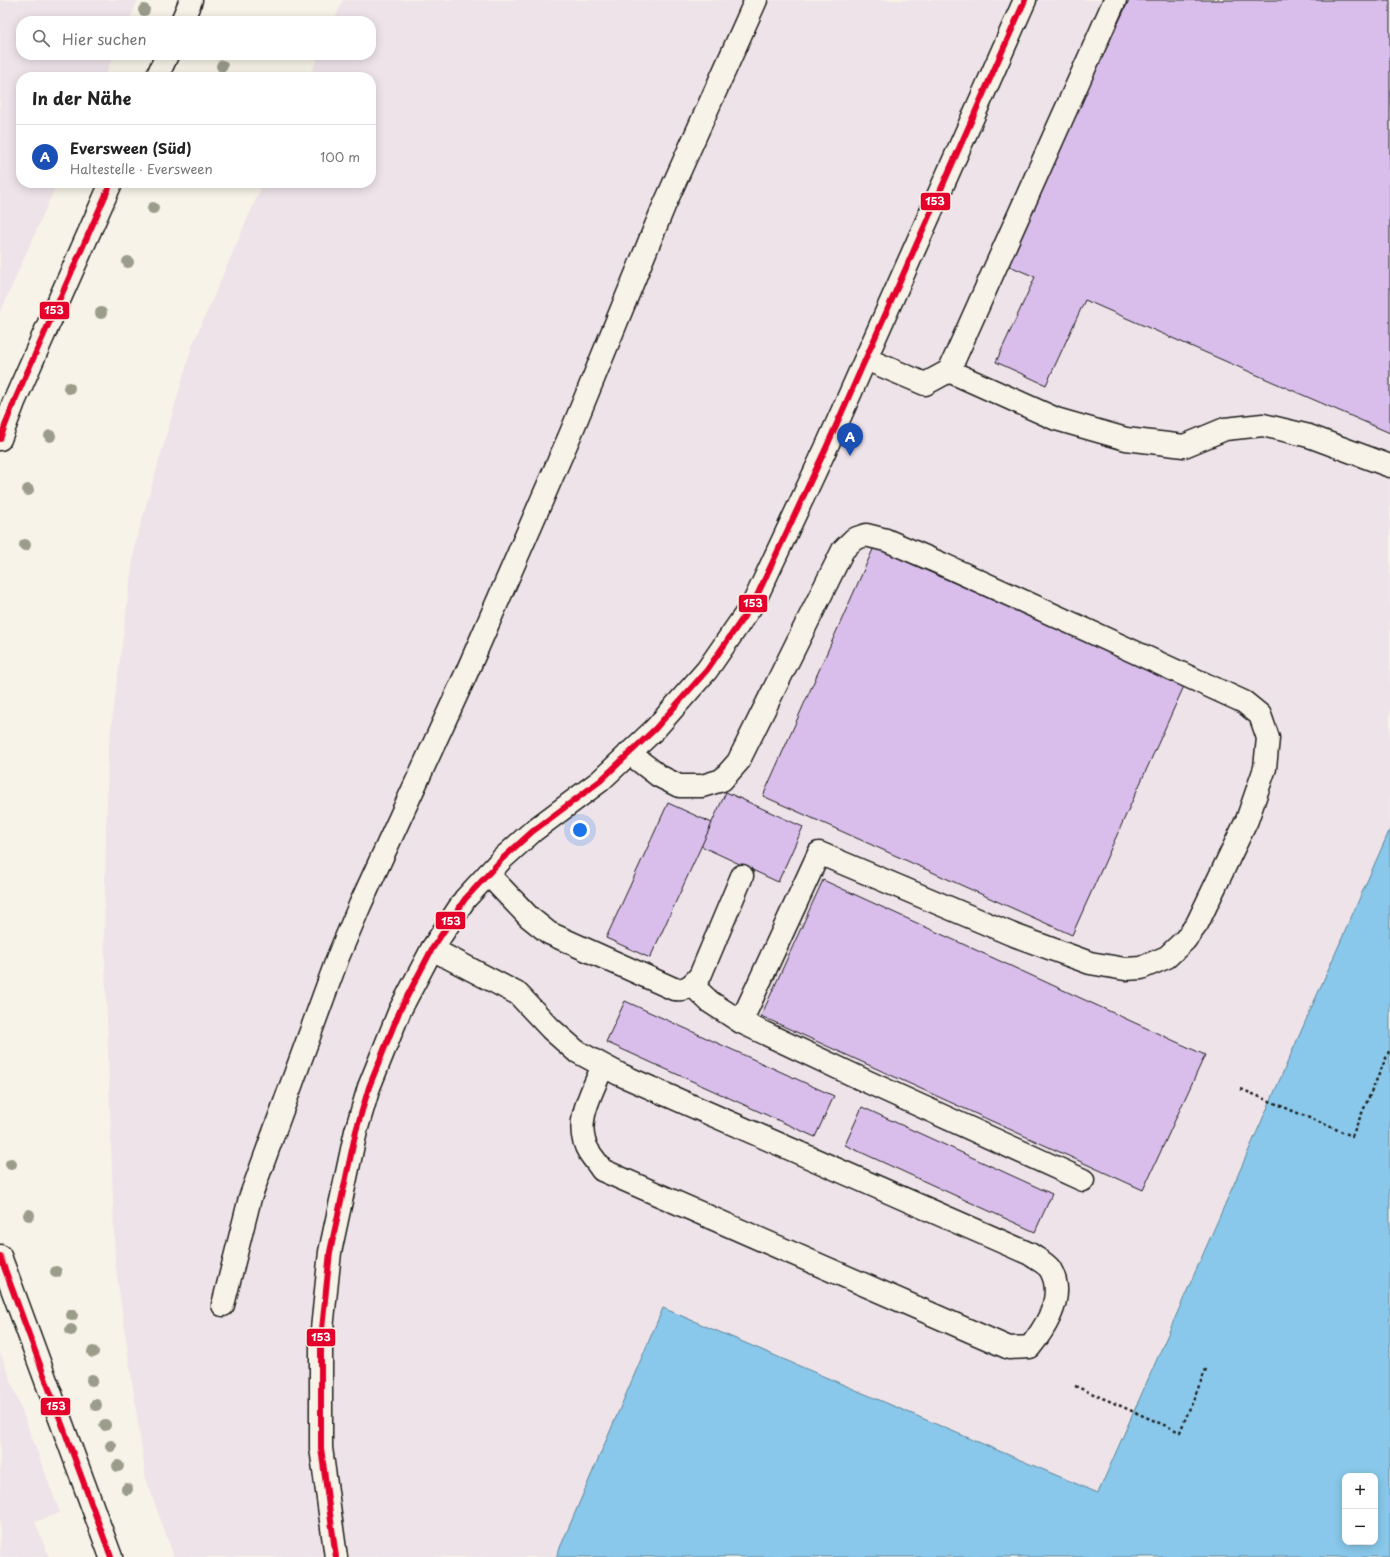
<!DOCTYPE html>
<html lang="de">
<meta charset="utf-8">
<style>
:root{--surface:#fff;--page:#f2f2f2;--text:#222;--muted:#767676;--line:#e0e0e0;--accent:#d93025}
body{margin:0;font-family:"Playpen Sans",sans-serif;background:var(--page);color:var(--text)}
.controls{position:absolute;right:12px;bottom:12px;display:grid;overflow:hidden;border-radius:8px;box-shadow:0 2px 10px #0003}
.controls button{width:36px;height:36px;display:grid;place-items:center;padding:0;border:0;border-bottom:1px solid var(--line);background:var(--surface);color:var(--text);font:20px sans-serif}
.you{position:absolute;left:580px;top:830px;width:14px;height:14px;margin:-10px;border:3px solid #fff;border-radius:50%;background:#1a73e8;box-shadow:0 0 0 6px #1a73e833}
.badge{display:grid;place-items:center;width:26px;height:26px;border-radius:50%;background:var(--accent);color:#fff;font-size:13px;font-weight:700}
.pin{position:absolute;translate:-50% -33px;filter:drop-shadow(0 1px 2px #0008)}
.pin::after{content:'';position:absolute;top:21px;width:14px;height:12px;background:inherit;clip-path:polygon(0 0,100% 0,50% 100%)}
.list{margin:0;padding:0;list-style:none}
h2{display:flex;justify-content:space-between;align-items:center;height:52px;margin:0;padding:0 16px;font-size:17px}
h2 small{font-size:13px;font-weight:400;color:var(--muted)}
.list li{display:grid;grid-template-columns:26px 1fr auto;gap:12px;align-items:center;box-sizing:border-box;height:64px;padding:0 16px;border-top:1px solid var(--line)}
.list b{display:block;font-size:15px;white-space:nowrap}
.list p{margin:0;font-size:13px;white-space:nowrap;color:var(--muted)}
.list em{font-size:13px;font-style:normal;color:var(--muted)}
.icon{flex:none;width:22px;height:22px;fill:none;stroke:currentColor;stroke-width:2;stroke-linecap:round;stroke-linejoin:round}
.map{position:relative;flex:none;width:1390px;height:1557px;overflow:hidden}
.search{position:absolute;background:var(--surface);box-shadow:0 2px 10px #0003;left:16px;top:16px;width:360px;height:44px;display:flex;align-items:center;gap:10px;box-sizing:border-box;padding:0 14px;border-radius:16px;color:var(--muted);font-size:15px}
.panel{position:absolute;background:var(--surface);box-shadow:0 2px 10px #0003;left:16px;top:72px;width:360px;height:116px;border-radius:16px}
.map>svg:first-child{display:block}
</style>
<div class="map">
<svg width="1390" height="1557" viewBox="0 0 1390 1557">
<rect width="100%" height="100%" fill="#f7f3e8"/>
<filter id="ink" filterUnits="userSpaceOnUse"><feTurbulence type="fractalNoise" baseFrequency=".025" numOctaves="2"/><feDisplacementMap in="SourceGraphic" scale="8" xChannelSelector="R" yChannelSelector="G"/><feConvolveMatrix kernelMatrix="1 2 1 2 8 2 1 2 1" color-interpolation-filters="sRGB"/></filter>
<g filter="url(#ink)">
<!-- built -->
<g fill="#eee3e9">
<path d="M0 0H138L129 21H21V55H114L104 77H21V183H57L0 313Z"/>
<path d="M343 0H1390V829L1097 1493 663 1308 556 1557H174L146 1479 115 1262 104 930 108 751 135 544 192 346 263 183H371V77H309L319 55H371V21H334Z"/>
<path d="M0 1352 60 1513 35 1522 49 1557H0Z"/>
</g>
<!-- water -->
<path fill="#89c8ea" stroke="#5d8398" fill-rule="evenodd" d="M1390 829V1557H556L663 1308 1098 1493ZM1345 1476H1375V1542H1345Z"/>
<!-- building -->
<g fill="#d9beec" stroke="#1c1c1c">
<path d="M1129 0H1390V433L1085 300 1046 385 996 362 1035 277 1005 264Z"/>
<path d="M874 547 1184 686 1072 935 763 796Z"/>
<path d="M726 792 803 827 778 882 701 846Z"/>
<path d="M668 803 712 823 650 958 606 938Z"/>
<path d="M823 880 1205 1055 1143 1190 761 1016Z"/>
<path d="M625 1001 834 1096 815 1137 606 1042Z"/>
<path d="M862 1107 1052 1194 1035 1232 845 1145Z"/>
</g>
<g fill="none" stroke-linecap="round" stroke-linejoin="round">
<!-- minor casing -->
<g stroke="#1c1c1c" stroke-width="25">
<g id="minor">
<path d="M866 359 925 384 949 371 1115 0"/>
<path d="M949 371 1056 419 1126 439 1184 446 1225 429 1263 425 1309 436 1390 466"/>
<path d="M629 753 659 776 679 786H702L722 780 738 762 843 550 854 539 866 535 886 540 942 564 1244 702 1260 715 1268 738 1265 768 1247 820 1197 924 1185 940 1167 957 1141 968 1125 969 1090 963 1011 934 819 853 741 1022"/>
<path d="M488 874 529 917 549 933 674 989C687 991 692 985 700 976L742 876"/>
<path d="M432 949 518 994 551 1029 576 1051 619 1074 1030 1254C1035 1258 1046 1263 1050 1269 1066 1295 1046 1327 1030 1347L1009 1348 602 1170C598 1164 593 1158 589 1152 572 1125 592 1092 603 1066"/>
<path d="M692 985 710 1002 741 1022 868 1082 1083 1180"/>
<path d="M223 1305 250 1198 338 957 360 905 466 674 571 433 664 206 756 0"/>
<path d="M336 1557 321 1448V1339L330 1252 356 1131 369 1087 400 1010 432 949 465 899 502 859 533 831 600 781 655 729 707 670 754 602 826 448 1025 0"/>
</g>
</g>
<!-- major casing -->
<g stroke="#1c1c1c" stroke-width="25">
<g id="major">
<path d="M182 21 191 0"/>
<path d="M157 77 167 55"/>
<path d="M0 439 14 402 111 183"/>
<path d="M0 1256 111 1557"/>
</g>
</g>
<!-- path -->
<g stroke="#1c1c1c" stroke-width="2.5" stroke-dasharray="3 3" stroke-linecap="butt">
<path d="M1241 1089 1352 1136 1390 1049"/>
<path d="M1075 1386 1180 1432 1206 1369"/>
</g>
<!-- minor -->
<use href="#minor" stroke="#f7f3e8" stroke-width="22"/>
<!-- major -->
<use href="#major" stroke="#f7f3e8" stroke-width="22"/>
<!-- bus-1 casing -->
<g stroke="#f7f3e8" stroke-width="9">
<g id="bus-1">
<path d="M0 439 14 402 111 183"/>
<path d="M0 1256 111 1557"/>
<path d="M336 1557 321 1448V1339L330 1252 356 1131 369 1087 400 1010 432 949 465 899 502 859 533 831 600 781 655 729 707 670 754 602 826 448 1025 0"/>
</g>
</g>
<!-- bus-1 -->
<use href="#bus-1" stroke="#e4002b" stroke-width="6"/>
</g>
<!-- trees -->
<g fill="#9c9c8a">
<circle cx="144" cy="10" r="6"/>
<circle cx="222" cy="66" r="6"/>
<circle cx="153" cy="208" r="6"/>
<circle cx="128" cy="262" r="6"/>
<circle cx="101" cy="313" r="6"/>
<circle cx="69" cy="388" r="6"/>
<circle cx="50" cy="436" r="6"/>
<circle cx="28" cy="490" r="6"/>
<circle cx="25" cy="545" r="6"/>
<circle cx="11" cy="1164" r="6"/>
<circle cx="29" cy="1215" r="6"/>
<circle cx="56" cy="1272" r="6"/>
<circle cx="72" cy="1315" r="6"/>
<circle cx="71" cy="1330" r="6"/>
<circle cx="93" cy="1352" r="6"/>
<circle cx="92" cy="1380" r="6"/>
<circle cx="96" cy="1405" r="6"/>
<circle cx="105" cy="1425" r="6"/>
<circle cx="111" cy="1446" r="6"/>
<circle cx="118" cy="1466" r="6"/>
<circle cx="127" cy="1489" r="6"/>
</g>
</g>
<g stroke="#f7f3e8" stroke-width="1.5">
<rect x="920" y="192" width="31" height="19" rx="4" fill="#e4002b"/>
<rect x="39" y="301" width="31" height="19" rx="4" fill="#e4002b"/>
<rect x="738" y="594" width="30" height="19" rx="4" fill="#e4002b"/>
<rect x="435" y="911" width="31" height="19" rx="4" fill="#e4002b"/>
<rect x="306" y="1328" width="30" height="19" rx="4" fill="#e4002b"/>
<rect x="40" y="1397" width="31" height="19" rx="4" fill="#e4002b"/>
</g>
<g font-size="11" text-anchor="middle" font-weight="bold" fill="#fff">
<text x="935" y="205">153</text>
<text x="54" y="314">153</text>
<text x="753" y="607">153</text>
<text x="451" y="925">153</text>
<text x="321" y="1341">153</text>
<text x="56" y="1410">153</text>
</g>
</svg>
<div class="controls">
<button>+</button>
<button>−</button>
</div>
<div class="you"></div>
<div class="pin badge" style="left:850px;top:456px;background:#1a4fb4">A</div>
<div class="search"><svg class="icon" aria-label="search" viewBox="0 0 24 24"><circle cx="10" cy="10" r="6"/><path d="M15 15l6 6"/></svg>Hier suchen</div>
<section class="panel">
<h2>In der Nähe<small></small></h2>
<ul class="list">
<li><span class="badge" style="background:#1a4fb4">A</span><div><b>Eversween (Süd)</b><p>Haltestelle · Eversween</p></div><em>100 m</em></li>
</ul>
</section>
</div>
